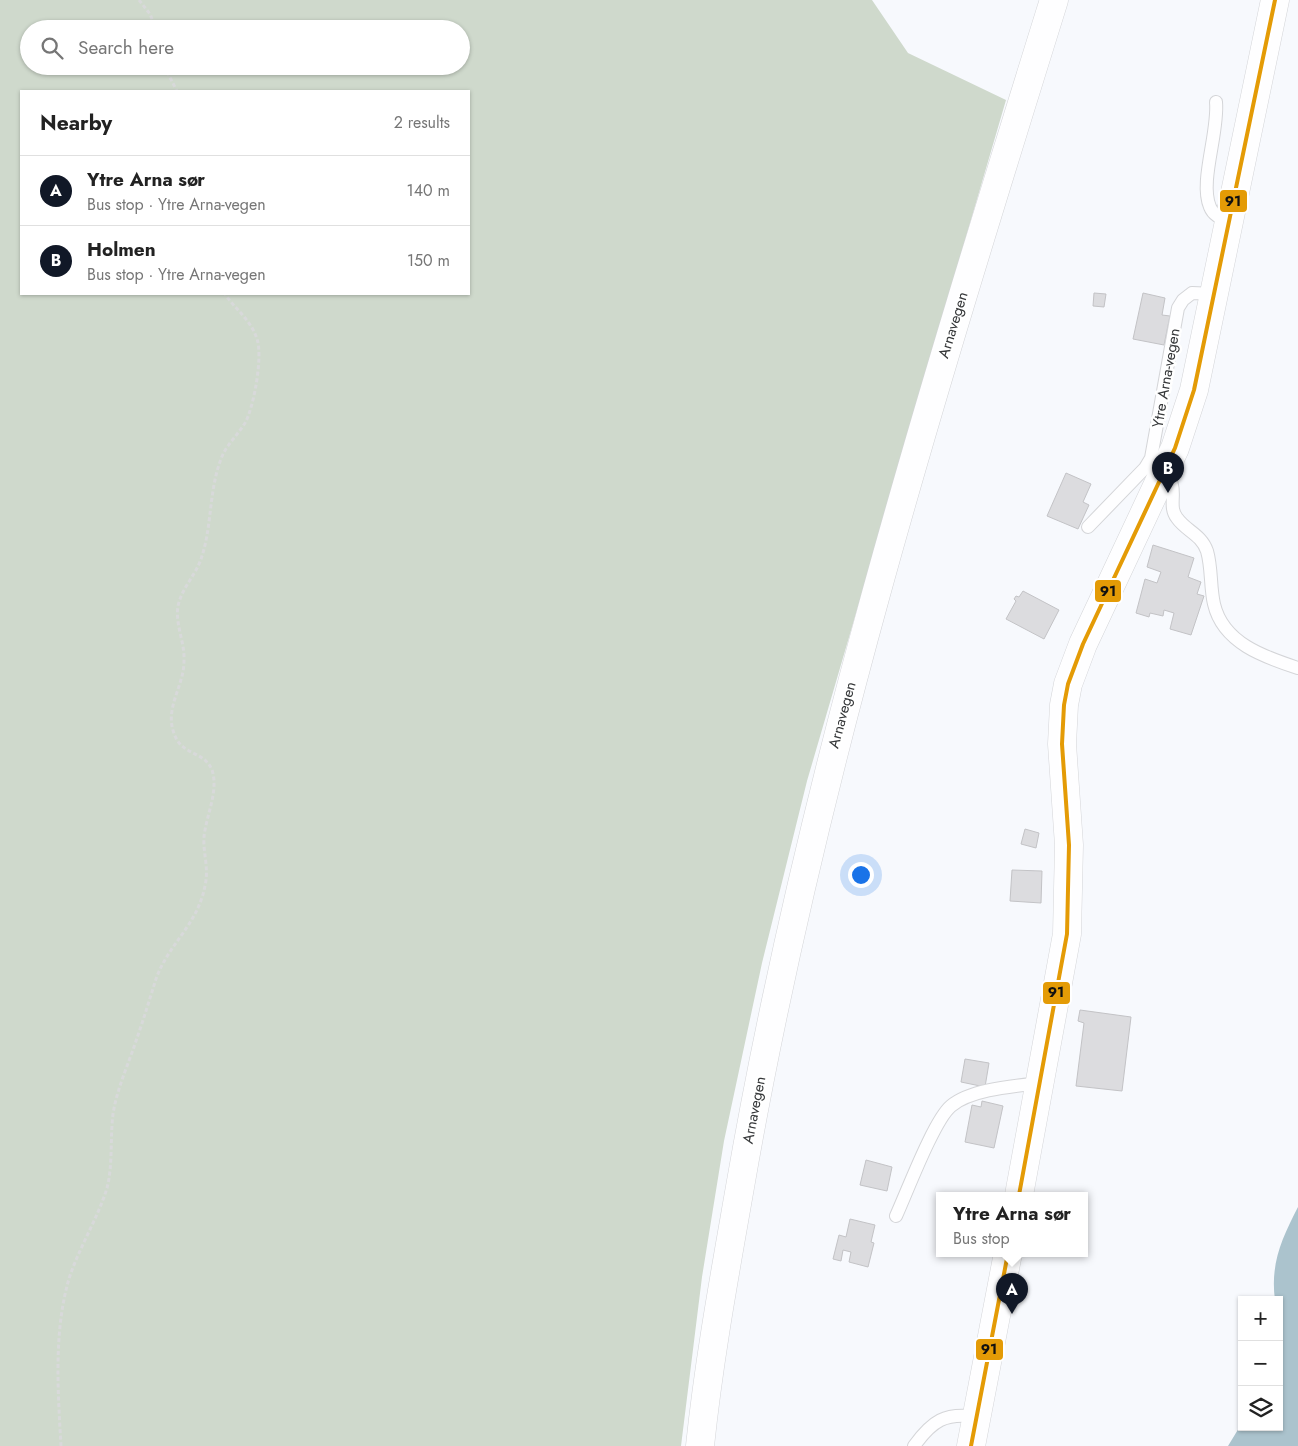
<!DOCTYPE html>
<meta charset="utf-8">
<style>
:root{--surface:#fff;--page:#f6f6f6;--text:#222;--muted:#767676;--line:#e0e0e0;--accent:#111827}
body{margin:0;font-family:Jost,sans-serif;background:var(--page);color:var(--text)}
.controls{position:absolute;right:15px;bottom:15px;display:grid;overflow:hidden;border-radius:0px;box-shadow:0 1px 4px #0004}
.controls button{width:45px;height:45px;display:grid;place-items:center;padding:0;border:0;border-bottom:1px solid var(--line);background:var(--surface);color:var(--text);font:25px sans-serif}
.you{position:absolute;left:860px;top:874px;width:18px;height:18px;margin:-12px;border:4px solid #fff;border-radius:50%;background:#1a73e8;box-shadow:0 0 0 8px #1a73e833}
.badge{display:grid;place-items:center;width:32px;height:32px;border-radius:50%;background:var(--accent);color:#fff;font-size:16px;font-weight:700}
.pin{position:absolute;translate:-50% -41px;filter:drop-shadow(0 1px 2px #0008)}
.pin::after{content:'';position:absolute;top:26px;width:18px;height:15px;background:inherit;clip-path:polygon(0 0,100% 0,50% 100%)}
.popup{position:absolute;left:936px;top:1192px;width:152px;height:65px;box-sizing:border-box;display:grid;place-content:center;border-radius:0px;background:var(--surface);filter:drop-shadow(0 1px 4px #0005);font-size:16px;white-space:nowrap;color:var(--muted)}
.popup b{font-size:19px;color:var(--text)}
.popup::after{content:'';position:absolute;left:50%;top:100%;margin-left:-10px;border:10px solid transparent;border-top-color:var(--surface)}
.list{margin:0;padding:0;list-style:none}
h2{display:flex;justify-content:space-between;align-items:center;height:65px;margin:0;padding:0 20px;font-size:21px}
h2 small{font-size:16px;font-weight:400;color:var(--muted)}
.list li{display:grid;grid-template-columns:32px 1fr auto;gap:15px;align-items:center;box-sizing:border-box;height:70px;padding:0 20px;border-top:1px solid var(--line)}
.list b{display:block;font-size:19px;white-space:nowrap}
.list p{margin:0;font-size:16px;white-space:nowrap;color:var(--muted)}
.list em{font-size:16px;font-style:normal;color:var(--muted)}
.icon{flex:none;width:28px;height:28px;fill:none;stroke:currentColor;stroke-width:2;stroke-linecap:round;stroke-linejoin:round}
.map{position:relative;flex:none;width:1298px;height:1446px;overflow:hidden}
.search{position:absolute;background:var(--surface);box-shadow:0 1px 4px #0004;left:20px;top:20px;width:450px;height:55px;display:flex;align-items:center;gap:12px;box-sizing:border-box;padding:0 18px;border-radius:28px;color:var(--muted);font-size:19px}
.panel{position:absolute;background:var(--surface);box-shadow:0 1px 4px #0004;left:20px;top:90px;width:450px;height:205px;border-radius:0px}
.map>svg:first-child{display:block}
</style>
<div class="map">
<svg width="1298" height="1446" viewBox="0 0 1298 1446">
<rect width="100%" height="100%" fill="#f7f9fd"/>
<!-- forest -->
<path fill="#cfd9cc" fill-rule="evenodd" d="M0 0H872L908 53 1006 100 807 781 762 963 724 1141 702 1277 681 1446H0ZM29 29H461V66H29ZM21 91H469V294H21Z"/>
<!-- water -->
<path fill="#abc3cd" d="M1298 1207V1446H1228L1242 1423V1427H1279V1300H1275C1270 1264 1282 1238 1298 1207Z"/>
<!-- building -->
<g fill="#dcdcdf" stroke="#c3c3c6">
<path d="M1094 293 1106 294 1104 307 1093 306Z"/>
<path d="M1143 293 1165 298 1162 315 1170 316 1164 345 1133 339Z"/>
<path d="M1066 473 1091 484 1083 502 1089 505 1078 529 1047 516Z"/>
<path d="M1153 545 1194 558 1188 577 1201 582 1197 594 1204 596 1191 635 1170 629 1174 613 1164 610 1163 616 1150 613 1149 617 1136 613 1145 579 1157 583 1161 572 1147 567Z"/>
<path d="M1023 591 1059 610 1044 639 1006 619 1016 601 1014 599 1016 596 1019 597Z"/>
<path d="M1025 829 1039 833 1036 848 1021 844Z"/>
<path d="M1012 870 1042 871 1041 903 1010 901Z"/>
<path d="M1080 1010 1131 1017 1122 1091 1076 1086 1084 1023 1078 1021Z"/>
<path d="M965 1059 989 1063 985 1087 961 1082Z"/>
<path d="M982 1101 1003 1106 994 1148 965 1142 972 1105 981 1107Z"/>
<path d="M866 1160 892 1167 887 1191 860 1185Z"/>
<path d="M850 1219 875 1225 871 1242 874 1243 868 1267 849 1262 851 1252 843 1250 841 1261 833 1259 839 1235 846 1237Z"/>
</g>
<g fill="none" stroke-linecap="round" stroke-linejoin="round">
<!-- lane casing -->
<g stroke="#d4d5d8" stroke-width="14">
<g id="lane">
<path d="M1216 102C1219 132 1199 182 1210 207 1213 215 1220 218 1228 221"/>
<path d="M1165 471C1168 475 1171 480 1172 485 1175 496 1169 508 1177 518 1186 531 1201 534 1207 551 1212 568 1210 587 1214 604 1223 643 1264 657 1298 668"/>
<path d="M1088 527 1145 468 1151 458 1178 308 1183 300 1192 293 1215 294"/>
<path d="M896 1216C907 1192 934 1120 951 1106 971 1089 1016 1086 1041 1083"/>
<path d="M914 1446C932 1421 945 1412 977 1417"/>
</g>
</g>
<!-- secondary casing -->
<g stroke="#d4d5d8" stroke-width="29">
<g id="secondary">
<path d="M1019 1195 1067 934 1069 845 1062 744 1064 705 1068 684 1083 644 1175 448 1194 390 1275 0"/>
<path d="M971 1446 1008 1253"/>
</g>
</g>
<!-- highway casing -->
<g stroke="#d4d5d8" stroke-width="29">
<path id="highway" d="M700 1446C709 1359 725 1273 740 1187 810 782 932 392 1054 0"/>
</g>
<!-- path -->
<g stroke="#d8d9da" stroke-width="3" stroke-dasharray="4 2.5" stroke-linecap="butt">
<path d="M139 0 150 14 156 29"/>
<path d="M164 66 177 91"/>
<path d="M61 1446C58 1393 54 1337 67 1286 75 1254 97 1221 107 1188 113 1165 110 1138 113 1114 117 1088 129 1063 137 1038 144 1018 150 998 156 979 169 942 200 924 206 880 208 866 203 851 204 837 206 816 219 791 212 770 205 752 184 755 176 738 162 710 184 688 184 661 185 642 175 625 178 606 182 587 197 574 202 556 212 525 209 490 221 459 226 445 237 436 245 423 254 407 263 356 257 339 251 320 235 309 225 294"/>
</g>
<!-- lane -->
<use href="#lane" stroke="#fefeff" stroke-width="12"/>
<!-- secondary -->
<use href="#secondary" stroke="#fefeff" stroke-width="28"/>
<!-- highway -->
<use href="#highway" stroke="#fefeff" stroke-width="28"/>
<!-- bus-1 casing -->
<g stroke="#fff" stroke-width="8">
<g id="bus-1">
<path d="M1019 1195 1067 934 1069 845 1062 744 1064 705 1068 684 1083 644 1175 448 1194 390 1275 0"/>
<path d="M971 1446 1008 1253"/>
</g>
</g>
<!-- bus-1 -->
<use href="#bus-1" stroke="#e49b06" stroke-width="4"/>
</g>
<g text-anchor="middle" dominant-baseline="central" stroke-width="5" stroke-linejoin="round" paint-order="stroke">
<!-- street labels -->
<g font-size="15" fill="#36383a" stroke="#fff">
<text transform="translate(953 325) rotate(-73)">Arnavegen</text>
<text transform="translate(1166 378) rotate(-80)">Ytre Arna-vegen</text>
<text transform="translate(842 715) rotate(-75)">Arnavegen</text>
<text transform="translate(754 1110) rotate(-79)">Arnavegen</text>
</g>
</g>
<g stroke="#fff" stroke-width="2">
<rect x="1219" y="189" width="29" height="24" rx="5" fill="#e49b06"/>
<rect x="1094" y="579" width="28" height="24" rx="5" fill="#e49b06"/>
<rect x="1042" y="981" width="29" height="24" rx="5" fill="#e49b06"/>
<rect x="975" y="1338" width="29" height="23" rx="5" fill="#e49b06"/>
</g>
<g font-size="14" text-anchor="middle" font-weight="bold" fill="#111">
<text x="1233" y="206">91</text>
<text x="1108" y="596">91</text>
<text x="1056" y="997">91</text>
<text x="989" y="1354">91</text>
</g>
</svg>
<div class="controls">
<button>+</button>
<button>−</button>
<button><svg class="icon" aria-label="layers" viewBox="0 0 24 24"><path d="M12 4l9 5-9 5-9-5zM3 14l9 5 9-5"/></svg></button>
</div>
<div class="you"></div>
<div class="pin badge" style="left:1012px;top:1314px">A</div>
<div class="popup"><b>Ytre Arna sør</b>Bus stop</div>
<div class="pin badge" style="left:1168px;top:493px">B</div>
<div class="search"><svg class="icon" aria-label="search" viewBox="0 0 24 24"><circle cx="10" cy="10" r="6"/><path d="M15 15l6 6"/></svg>Search here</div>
<section class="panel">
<h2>Nearby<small>2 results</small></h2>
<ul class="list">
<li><span class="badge">A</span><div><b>Ytre Arna sør</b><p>Bus stop · Ytre Arna-vegen</p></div><em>140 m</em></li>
<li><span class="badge">B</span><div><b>Holmen</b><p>Bus stop · Ytre Arna-vegen</p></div><em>150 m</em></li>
</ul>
</section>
</div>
